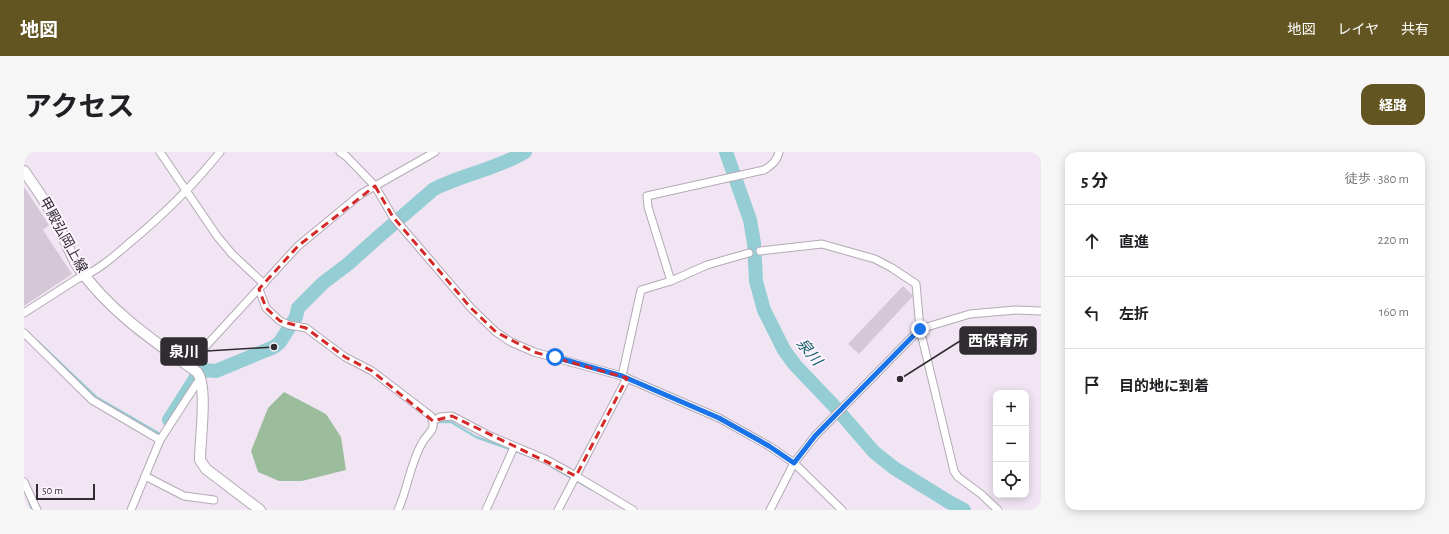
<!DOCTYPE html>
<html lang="ja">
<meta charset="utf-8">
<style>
:root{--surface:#fff;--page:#f6f6f6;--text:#202124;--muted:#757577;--line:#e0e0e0;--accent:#635522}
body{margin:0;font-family:"Alegreya Sans","Noto Sans JP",sans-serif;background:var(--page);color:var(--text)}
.controls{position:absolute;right:12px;bottom:12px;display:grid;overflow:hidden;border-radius:8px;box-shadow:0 2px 10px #0003}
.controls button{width:36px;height:36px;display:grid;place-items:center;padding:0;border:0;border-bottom:1px solid var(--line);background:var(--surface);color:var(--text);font:20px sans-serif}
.scale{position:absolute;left:12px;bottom:10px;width:59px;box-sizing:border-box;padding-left:4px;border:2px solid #302c31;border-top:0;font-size:11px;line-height:14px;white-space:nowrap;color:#302c31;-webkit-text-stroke:3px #fdf4ff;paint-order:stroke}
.stop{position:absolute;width:12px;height:12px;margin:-9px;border:3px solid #1a73e8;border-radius:50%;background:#fff}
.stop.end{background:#1a73e8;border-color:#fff;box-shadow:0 1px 4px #0008}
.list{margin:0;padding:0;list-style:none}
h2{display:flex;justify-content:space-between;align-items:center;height:52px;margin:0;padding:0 16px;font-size:17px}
h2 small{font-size:13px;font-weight:400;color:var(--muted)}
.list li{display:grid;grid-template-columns:26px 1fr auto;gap:12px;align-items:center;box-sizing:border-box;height:72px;padding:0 16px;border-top:1px solid var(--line)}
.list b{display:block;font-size:15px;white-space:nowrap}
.list em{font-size:13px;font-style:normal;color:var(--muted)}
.icon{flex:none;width:22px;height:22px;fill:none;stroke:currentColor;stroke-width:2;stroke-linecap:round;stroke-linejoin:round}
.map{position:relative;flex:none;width:1017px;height:358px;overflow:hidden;border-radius:12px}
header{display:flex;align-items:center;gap:24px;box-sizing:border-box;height:56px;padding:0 20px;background:var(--accent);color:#fff}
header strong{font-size:19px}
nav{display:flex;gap:22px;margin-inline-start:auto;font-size:14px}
.intro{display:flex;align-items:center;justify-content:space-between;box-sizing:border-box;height:96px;padding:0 24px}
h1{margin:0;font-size:28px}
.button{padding:10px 18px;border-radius:12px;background:var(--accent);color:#fff;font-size:14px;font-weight:700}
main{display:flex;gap:24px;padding:0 24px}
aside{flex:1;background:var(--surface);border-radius:12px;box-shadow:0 2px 10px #0003}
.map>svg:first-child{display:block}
</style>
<header>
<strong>地図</strong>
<nav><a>地図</a><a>レイヤ</a><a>共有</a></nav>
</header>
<div class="intro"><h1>アクセス</h1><a class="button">経路</a></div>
<main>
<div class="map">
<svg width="1017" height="358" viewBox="0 0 1017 358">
<rect width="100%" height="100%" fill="#f1e5f3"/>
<!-- forest -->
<path fill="#9cbd9c" d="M260 240 302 262 317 285 322 318 278 329H255L234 320 227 299 244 256Z"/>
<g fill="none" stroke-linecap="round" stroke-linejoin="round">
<!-- stream -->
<g stroke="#95cdd4" stroke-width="2.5">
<path d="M13 189 72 245 136 282"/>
<path d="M414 270H427L452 285 511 306"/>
<path d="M528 315 567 337"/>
<path d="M3 343 8 358"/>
</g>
<!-- river -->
<g stroke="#95cdd4" stroke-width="14">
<path d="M702 0 726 68 730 91 732 129 740 158 760 198 771 213 811 255 850 300 870 316 925 350 940 358"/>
<path d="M145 268 171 227 179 218 192 219 250 195 256 190 272 165 274 156 299 131 324 112 353 86 410 37C440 22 473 17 501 0"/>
</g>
</g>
<!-- building -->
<g fill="#d4c8d6">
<path d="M0 35 25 73 19 78 48 122 0 154Z"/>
<path d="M879 134 889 144 835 202 824 192Z"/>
</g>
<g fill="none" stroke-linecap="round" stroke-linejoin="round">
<!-- street casing -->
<g stroke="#b4a9b6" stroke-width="9">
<g id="street">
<path d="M136 0 193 84 208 102 240 132"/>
<path d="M316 0 322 4 351 34 369 65 447 156 472 180 487 190 510 200 598 224 695 266 745 294 770 311 818 358"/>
<path d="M736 99 798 92 851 107 868 116 892 132 896 177 930 319 934 325 957 342 974 358"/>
<path d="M647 129 624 55 623 44 740 18C748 13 753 9 755 0"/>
<path d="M235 137 242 156 256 169 265 173 282 176 321 205 348 219 407 264C413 279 405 279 398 291 386 312 384 336 374 358"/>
<path d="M0 161 53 127C72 120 88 106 103 93 137 65 169 34 196 0"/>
<path d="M0 181 68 248 136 288 173 231 177 228"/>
<path d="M165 214 170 207 274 94 337 42 411 0"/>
<path d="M598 224 617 138 647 129 683 113 725 101"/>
<path d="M409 269 416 265 428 264 466 284 523 308 552 324 609 358"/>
<path d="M121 324 160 344 190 348"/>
<path d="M0 330 13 358"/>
<path d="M107 358 136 288"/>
<path d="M462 358 490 295"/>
<path d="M534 358 603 226"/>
<path d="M746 358 770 311 791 284 896 177 946 162 992 158 1017 159"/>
</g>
</g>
<!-- secondary casing -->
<g stroke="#b4a9b6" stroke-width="12">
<path id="secondary" d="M0 19C12 36 24 53 34 72 41 87 46 103 55 116 86 160 130 189 173 220 184 234 176 288 176 308L182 317 236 358"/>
</g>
<!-- street -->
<use href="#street" stroke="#fff" stroke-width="7"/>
<!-- secondary -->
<use href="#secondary" stroke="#fff" stroke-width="10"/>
</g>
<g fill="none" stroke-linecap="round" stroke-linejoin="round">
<!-- route -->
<path stroke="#1a73e8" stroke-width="5" d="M531 205 598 224 695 266 745 294 770 311 791 284 896 177"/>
</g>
<!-- marked area -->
<path fill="none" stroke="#d62828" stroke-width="3" stroke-dasharray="8 5" stroke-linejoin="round" d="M351 34 369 65 447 156 472 180 510 200 603 226 552 324 428 264 409 269 348 219 321 205 282 176 256 169 242 156 235 137 274 94Z"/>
<g text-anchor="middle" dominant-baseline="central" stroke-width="4" stroke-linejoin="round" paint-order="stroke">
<!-- street labels -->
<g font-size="14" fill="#302c31" stroke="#fdf4ff">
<text transform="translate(39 83) rotate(61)">甲殿弘岡上線</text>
</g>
<!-- water labels -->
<g font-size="15" font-style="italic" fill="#0e5d66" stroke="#fdf4ff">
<text transform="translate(785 200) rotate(50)">泉川</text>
</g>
</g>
<!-- callouts -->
<path fill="none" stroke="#302c31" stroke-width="1.5" d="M876 227L936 189M250 195L183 199"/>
<g fill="#302c31" stroke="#fdf4ff" stroke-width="1.5">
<circle cx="876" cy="227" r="4"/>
<circle cx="250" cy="195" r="4"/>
</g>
<g fill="#302c31" stroke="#302c31" stroke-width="1.5">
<rect x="936" y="175" width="76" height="27" rx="4"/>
<rect x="137" y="186" width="46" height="27" rx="4"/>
</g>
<g font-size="15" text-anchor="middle" font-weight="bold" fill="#fff">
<text x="974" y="194">西保育所</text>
<text x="160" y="205">泉川</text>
</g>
</svg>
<div class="controls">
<button>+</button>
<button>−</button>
<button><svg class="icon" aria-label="locate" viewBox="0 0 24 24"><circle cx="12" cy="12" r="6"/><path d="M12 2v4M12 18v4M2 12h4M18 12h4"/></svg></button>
</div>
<div class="scale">50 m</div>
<div class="stop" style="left:531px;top:205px"></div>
<div class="stop end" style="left:896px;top:177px"></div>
</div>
<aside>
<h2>5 分<small>徒歩 · 380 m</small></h2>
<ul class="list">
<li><svg class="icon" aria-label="ahead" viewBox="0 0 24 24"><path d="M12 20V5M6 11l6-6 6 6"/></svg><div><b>直進</b></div><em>220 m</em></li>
<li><svg class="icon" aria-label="left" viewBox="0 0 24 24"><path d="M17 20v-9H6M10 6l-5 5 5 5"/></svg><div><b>左折</b></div><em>160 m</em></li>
<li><svg class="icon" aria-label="arrive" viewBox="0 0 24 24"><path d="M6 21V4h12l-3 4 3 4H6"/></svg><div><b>目的地に到着</b></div></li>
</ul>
</aside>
</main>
